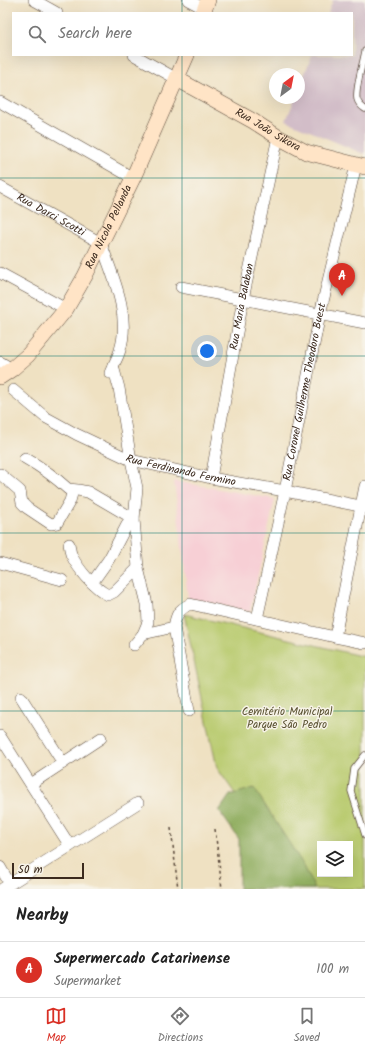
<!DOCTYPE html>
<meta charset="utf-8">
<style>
:root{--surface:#fff;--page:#f2f2f2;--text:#222;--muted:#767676;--line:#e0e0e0;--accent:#d93025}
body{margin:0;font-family:Kalam,sans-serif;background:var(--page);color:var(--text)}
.controls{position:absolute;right:12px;bottom:12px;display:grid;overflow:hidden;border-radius:0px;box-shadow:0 4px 16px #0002}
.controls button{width:36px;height:36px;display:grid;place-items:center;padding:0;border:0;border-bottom:1px solid var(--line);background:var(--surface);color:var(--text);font:20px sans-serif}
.compass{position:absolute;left:269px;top:68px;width:36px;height:36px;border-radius:50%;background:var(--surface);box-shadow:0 4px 16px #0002;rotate:32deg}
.scale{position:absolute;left:12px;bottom:10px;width:72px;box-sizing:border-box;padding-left:4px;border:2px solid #3b2a1e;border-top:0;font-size:11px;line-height:14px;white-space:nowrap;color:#3b2a1e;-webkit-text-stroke:3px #f7f3e8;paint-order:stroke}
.you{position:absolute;left:207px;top:351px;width:14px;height:14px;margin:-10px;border:3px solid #fff;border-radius:50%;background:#1a73e8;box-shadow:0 0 0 6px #1a73e833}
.badge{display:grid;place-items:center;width:26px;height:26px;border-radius:50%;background:var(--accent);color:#fff;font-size:13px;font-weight:700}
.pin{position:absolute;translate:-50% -33px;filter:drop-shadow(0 1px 2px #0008)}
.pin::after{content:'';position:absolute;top:21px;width:14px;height:12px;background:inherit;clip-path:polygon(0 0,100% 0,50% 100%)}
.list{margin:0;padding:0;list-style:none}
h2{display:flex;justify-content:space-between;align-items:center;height:52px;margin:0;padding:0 16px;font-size:17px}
h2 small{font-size:13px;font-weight:400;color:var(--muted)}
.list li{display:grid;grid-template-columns:26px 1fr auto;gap:12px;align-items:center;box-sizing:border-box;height:56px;padding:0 16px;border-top:1px solid var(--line)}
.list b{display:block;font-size:15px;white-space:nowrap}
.list p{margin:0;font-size:13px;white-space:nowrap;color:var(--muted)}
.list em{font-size:13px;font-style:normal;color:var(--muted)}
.icon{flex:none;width:22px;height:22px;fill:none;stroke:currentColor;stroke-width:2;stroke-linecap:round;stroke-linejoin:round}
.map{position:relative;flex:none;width:365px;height:889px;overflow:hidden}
.search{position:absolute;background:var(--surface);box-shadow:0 4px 16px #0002;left:12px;right:12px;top:12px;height:44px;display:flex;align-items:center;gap:10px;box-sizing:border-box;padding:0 14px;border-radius:0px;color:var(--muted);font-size:15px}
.sheet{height:108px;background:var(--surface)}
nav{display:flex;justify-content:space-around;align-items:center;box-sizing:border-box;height:56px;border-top:1px solid var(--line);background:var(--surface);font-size:11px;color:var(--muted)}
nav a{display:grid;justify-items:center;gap:2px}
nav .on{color:var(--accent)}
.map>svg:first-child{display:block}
</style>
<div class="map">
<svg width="365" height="889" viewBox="0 0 365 889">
<rect width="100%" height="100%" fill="#f7f3e8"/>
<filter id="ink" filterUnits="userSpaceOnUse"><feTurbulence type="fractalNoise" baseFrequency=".025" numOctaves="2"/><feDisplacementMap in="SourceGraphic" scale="8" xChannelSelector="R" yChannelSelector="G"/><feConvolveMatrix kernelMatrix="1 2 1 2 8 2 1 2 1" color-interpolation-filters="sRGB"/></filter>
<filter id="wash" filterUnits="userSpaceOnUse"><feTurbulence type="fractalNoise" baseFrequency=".012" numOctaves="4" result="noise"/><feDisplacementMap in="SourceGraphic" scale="16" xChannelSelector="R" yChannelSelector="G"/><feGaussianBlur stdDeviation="0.9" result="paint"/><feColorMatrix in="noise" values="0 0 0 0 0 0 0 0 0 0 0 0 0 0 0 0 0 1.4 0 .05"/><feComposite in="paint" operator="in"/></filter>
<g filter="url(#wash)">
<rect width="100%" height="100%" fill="#efe1c2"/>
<!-- built -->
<path fill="#f7cfd5" d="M174 481 275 499 250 612 188 598Z"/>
<!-- industrial -->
<path fill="#d2bdc8" d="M333 0H365V154L359 152 286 121 295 98H299V88L312 55H352V13H328Z"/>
<!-- green -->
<path fill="#b9cb6f" stroke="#7a7a46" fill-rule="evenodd" d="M184 614 365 657V889H301L298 883 217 768ZM320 844H350V874H320Z"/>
<!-- forest -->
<path fill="#92af62" stroke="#666c40" d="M254 788 304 866 315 889H239V839L219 811 230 795Z"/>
</g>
<g filter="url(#ink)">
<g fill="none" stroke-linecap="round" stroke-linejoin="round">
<!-- lane casing -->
<g stroke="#564537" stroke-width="7">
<g id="lane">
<path d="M365 51C363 63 355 89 357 99 358 103 362 107 365 109"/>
<path d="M365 755 354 769 351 791 365 835"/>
</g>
</g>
<!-- street casing -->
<g stroke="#564537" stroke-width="12">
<g id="street">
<path d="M34 0 57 13"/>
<path d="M188 0 205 9"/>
<path d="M134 55 177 79"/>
<path d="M0 102 133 178"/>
<path id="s1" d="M0 187 101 243C113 277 131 315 120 350 118 358 113 365 110 373"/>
<path d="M0 273 66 309"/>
<path d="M181 287 365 323"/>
<path d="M0 362 12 369"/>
<path d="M113 366 119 388 131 460 137 488 134 519 138 568 147 604 148 622 143 634 134 645"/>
<path id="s2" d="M13 390 45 417 76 434 131 460 211 478 285 491 365 507"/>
<path d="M25 458C41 467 54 476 68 489L78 490 88 492 134 519"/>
<path d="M0 474 20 491 22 503 27 508 51 524 57 523 70 501 73 490"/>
<path id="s3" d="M211 478 243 299 278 137"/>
<path d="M69 544C70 548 70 551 71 554 77 568 94 588 108 595L114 592 138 568"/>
<path d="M0 563 62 580"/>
<path d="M92 583 109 559 131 517"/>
<path id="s4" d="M257 619 285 491 320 314 356 165"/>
<path d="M174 627 189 711"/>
<path d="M143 634 174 627C176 615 178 610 190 604L335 637 365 643"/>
<path d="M335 637 365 486"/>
<path d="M21 697 63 763"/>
<path d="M0 736 70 846"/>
<path d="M31 784 101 738"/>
<path d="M0 867 10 884"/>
<path d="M2 889 138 803"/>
</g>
</g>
<!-- secondary casing -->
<g stroke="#564537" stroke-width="16">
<g id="secondary">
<path d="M203 13 208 0"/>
<path id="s5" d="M177 79 253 121 278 137 306 152 365 167"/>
<path id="s6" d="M0 377 12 369 28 355 66 309 85 276 101 243 133 178 187 55"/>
</g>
</g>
<!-- path -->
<g stroke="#564537" stroke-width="1.5" stroke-dasharray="3 3" stroke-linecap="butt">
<path d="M171 828 178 889"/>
<path d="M215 829 222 889"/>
</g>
<!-- lane -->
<use href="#lane" stroke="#fff" stroke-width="5.5"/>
<!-- street -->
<use href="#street" stroke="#fff" stroke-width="11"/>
<!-- secondary -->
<use href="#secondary" stroke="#ffe4c6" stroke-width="15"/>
</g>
</g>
<!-- grid -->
<path fill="none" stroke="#0f766e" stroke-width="1" stroke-opacity="0.55" d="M182 0V13M182 55V889M0 178H365M0 356H365M0 533H365M0 711H365"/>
<g text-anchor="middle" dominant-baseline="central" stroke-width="3" stroke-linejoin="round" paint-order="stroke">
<!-- street labels -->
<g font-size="11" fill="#3b2a1e" stroke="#f7f3e8">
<text stroke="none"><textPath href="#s5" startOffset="104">Rua João Sikora</textPath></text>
<text stroke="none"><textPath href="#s1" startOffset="58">Rua Darci Scotti</textPath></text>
<text stroke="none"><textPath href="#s6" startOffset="188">Rua Nicola Pellanda</textPath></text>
<text stroke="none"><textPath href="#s3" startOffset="174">Rua Maria Balaban</textPath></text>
<text stroke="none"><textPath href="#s4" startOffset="232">Rua Coronel Guilherme Theodoro Buest</textPath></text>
<text stroke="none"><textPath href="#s2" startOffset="189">Rua Ferdinando Fermino</textPath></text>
</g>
<!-- park labels -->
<g font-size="11" fill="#5a5232" stroke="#f7f3e8">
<text x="287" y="712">Cemitério Municipal<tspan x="287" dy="13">Parque São Pedro</tspan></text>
</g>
</g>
</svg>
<div class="controls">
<button><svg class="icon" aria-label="layers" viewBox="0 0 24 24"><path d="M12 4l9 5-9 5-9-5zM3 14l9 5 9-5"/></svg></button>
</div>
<svg class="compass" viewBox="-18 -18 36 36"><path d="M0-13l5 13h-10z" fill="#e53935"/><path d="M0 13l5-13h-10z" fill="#767676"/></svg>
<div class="scale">50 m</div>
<div class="you"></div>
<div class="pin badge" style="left:342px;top:296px">A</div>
<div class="search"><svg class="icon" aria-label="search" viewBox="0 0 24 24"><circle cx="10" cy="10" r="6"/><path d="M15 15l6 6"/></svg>Search here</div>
</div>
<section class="sheet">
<h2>Nearby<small></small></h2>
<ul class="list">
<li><span class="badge">A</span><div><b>Supermercado Catarinense</b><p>Supermarket</p></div><em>100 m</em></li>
</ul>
</section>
<nav>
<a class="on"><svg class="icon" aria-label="map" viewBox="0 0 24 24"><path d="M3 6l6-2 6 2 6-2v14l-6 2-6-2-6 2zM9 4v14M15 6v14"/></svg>Map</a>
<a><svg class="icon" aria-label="directions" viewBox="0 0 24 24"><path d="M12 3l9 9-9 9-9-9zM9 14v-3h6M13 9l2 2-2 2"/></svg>Directions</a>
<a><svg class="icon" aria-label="saved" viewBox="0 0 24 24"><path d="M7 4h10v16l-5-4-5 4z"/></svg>Saved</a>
</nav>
